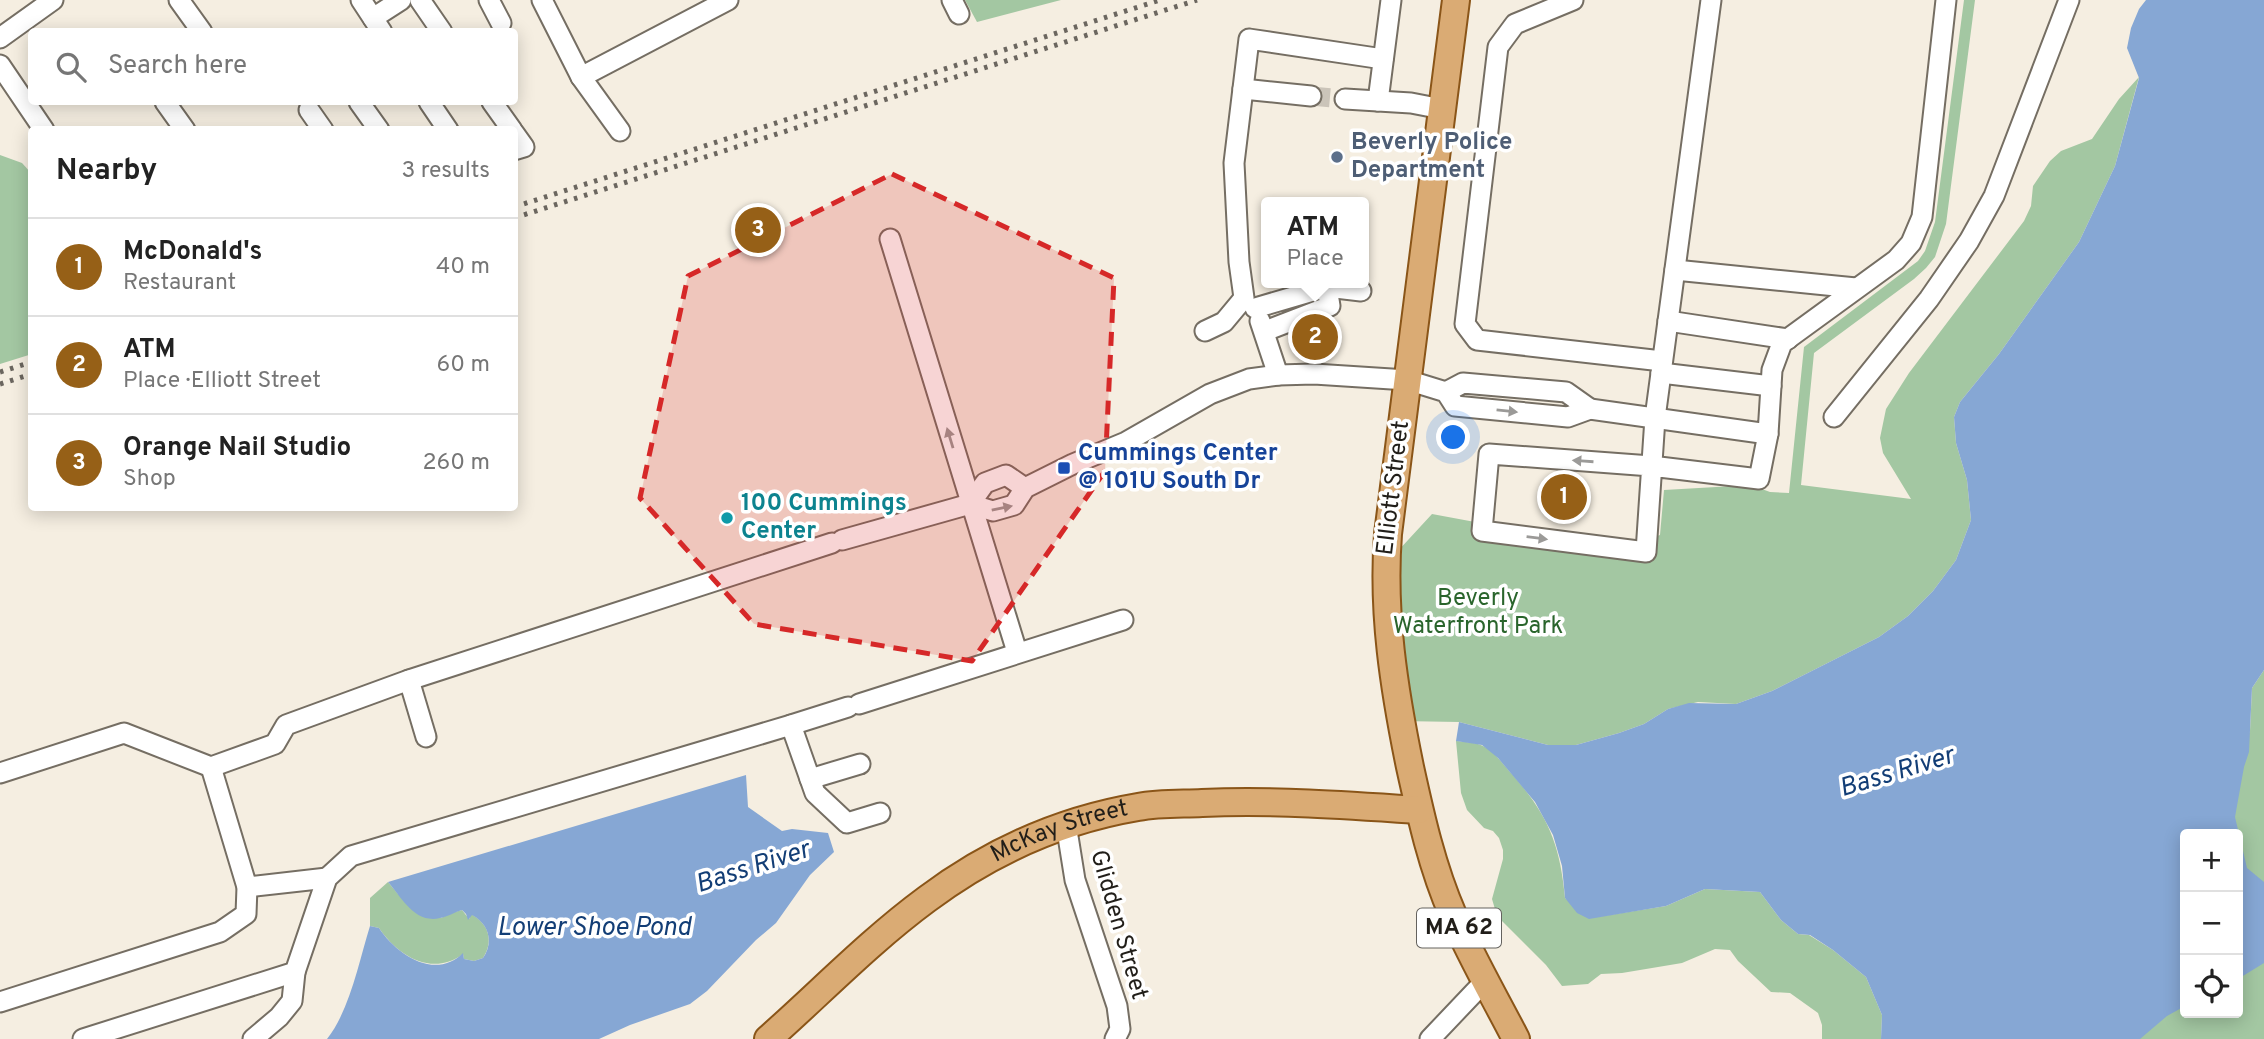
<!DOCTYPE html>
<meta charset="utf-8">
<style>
:root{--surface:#fff;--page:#f6f6f6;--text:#222;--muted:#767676;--line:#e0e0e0;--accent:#966017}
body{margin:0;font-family:Overpass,sans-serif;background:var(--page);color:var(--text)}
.controls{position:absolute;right:21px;bottom:21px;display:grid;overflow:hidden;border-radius:7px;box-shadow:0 4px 18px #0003}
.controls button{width:63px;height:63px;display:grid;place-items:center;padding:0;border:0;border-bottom:2px solid var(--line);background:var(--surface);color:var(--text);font:35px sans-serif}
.you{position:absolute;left:1454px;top:438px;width:24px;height:24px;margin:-18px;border:5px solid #fff;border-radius:50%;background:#1a73e8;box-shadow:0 0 0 10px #1a73e833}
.badge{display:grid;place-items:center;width:46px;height:46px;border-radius:50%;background:var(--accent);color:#fff;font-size:23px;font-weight:700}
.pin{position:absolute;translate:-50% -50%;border:4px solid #fff;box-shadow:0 2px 7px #0006}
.popup{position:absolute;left:1261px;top:197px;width:108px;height:91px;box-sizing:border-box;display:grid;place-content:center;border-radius:7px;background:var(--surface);filter:drop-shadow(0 2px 5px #0005);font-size:23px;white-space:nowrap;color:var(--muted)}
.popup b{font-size:26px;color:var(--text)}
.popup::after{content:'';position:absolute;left:50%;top:100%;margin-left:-14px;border:14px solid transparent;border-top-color:var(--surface)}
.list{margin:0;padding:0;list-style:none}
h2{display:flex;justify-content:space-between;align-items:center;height:91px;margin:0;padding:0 28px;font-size:30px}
h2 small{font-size:23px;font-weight:400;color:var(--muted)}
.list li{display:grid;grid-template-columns:46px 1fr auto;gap:21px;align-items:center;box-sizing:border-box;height:98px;padding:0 28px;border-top:2px solid var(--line)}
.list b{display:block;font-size:26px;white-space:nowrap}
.list p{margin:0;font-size:23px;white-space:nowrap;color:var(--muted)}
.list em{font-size:23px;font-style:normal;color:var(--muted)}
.icon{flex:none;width:38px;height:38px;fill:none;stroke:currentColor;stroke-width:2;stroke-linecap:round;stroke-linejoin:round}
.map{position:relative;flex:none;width:2264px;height:1039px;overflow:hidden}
.search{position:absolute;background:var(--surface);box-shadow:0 4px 18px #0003;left:28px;top:28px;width:490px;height:77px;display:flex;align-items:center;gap:18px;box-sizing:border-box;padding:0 24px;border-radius:7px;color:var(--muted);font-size:26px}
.panel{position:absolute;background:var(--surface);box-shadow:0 4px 18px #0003;left:28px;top:126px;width:490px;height:385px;border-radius:7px}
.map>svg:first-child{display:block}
</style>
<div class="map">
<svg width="2264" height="1039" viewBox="0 0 2264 1039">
<rect width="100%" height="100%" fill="#f5eee1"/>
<!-- green -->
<g fill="#a3c7a2">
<path d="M965 0H1061L977 22Z"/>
<path d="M1964 0H1975L1946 224 1935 257 1926 268 1914 279 1814 353 1801 485 1911 499 1883 453 1880 438 1886 409 1909 373 2024 221 2031 206 2033 186 2050 161 2061 151 2092 139 2119 99 2139 77 2115 166 2079 242 1999 354 1960 402 1954 417 1956 443 1967 480 1971 520 1956 560 1933 591 1908 616 1879 637 1772 691 1736 704 1698 702 1668 709 1644 724 1619 733 1576 745H1548L1459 722 1400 721 1385 565 1432 514 1621 549 1660 535 1664 490 1751 485 1770 492 1789 493 1804 347 1918 261 1925 251 1935 222Z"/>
<path d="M0 155 22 163 31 173 32 354 0 364Z"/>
<path d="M2264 670V1039H2117L2185 882V1013H2238V834H2206L2250 731 2252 688Z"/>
<path d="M1456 741C1464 742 1476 742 1483 746 1494 751 1502 763 1510 772 1547 813 1560 843 1565 898L1590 918 1666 906 1705 889 1760 892 1781 920 1798 934 1809 935 1833 950 1866 977 1882 1015 1881 1039H1822V1025L1818 1013 1790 993 1771 992 1738 961 1730 950 1715 949 1682 963 1622 973 1601 974 1588 984 1562 986 1546 965 1497 916 1492 899 1503 859V850L1499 838 1493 831 1484 828 1467 810 1461 793Z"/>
<path d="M388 882 398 894 441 918 451 913 462 910 469 919 471 914C489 924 494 941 483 958L474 961 464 959 463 954C432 977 398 956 379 928L370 926V898Z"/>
</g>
<!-- water -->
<g fill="#86a7d4">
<path d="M2146 0H2264V670L2252 688 2249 752 2244 767 2235 817 2247 868 2264 882V963L2238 979V834H2185V1006L2167 1016 2140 1039H1881L1882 1015 1866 977 1833 950 1810 935 1798 934 1781 920 1760 892 1705 889 1666 906 1589 919 1577 913 1565 898 1562 866 1553 835 1535 802 1498 758 1482 745 1456 741 1459 722 1548 745H1576L1619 733 1644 724 1668 709 1689 703 1736 704 1772 691 1879 637 1908 616 1933 591 1956 560 1971 520 1967 480 1956 443 1954 417 1960 402 1999 354 2079 242 2115 166 2139 78 2127 48 2131 28 2139 9Z"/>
<path d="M746 775 748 807 782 831 792 829 828 833 834 852 810 875 776 923 756 940 707 991 690 1004 630 1025 599 1039H327C350 1010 359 961 370 926L379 928C396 954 435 981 463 953L464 959 474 961 483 958C494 942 489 924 472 915L468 920 466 914 462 910C454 912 448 917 440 918 415 924 402 898 388 882Z"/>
</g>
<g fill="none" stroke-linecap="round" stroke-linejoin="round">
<!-- minor-tunnel -->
<path stroke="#cbc4b9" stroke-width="19" stroke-dasharray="19 10" stroke-linecap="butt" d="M1311 96 1345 99"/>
<!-- minor casing -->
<g stroke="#756e63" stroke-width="23">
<g id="minor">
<path d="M179 0 202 32"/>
<path d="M361 0 382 32"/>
<path d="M420 0 442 32"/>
<path d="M489 0 501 23"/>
<path d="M542 0 581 77 620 131"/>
<path d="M952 0 959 14"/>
<path d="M1573 0 1515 24 1498 47 1465 324 1477 340 1662 361"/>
<path d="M1711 0 1655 418 1646 552 1482 531 1489 454 1651 466 1759 479 1768 434"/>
<path d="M373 18 401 0"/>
<path d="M0 38 53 0"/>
<path d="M0 65 44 130"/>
<path d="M581 77 728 0"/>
<path d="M1243 89 1311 96"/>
<path d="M1345 99 1411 103 1442 109"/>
<path d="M1378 101 1391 0"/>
<path d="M165 102 185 130"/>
<path d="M359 102 379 130"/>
<path d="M429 102 448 130"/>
<path d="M492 102 512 130"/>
<path d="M309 110 323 130"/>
<path d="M514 133 524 147 514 150"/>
<path d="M890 239 1017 652"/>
<path d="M1675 270 1856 288"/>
<path d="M1327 287 1361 291"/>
<path d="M1255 308 1327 287 1330 306 1265 331"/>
<path d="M1260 321 1278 375"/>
<path d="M1668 321 1788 339"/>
<path d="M1205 331 1224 322 1244 298 1239 262 1234 163 1249 39 1383 59"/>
<path d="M1661 373 1771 386"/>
<path d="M1590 409 1768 434 1772 370 1782 343 1896 260 1911 243 1922 217 1946 0"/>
<path d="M1834 417 1929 299 1969 241 1994 196 2069 0"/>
<path d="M970 504 985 483 1006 475 1025 488"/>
<path d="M842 540 970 504 993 511 1014 505 1025 488 1073 464 1126 442 1210 394 1249 379 1278 375 1314 374 1407 380 1446 392 1455 406 1568 417 1590 409 1566 392 1463 383 1446 392"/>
<path d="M409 680 426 737"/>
<path d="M859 704 1123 620"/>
<path d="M791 725 848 707"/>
<path d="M0 773 124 733 211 767 275 744 286 725 409 680 832 543"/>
<path d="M810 779 860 764"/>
<path d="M1066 824 1075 880 1117 1006 1120 1029 1115 1039"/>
<path d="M247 887 327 878"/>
<path d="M0 1002 220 932 246 914 247 887 211 767"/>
<path d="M83 1039 295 972 327 878 351 856 791 725 815 793 847 823 880 813"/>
<path d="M253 1039 279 1017 292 1001 295 972"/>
<path d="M1430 1039 1486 980"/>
</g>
</g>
<!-- major casing -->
<g stroke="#8a5518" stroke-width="30">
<g id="major">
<path d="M1456 0 1388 534C1382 613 1394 689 1410 767 1421 817 1432 867 1453 915 1471 957 1495 998 1516 1039"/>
<path id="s1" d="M768 1039C821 992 870 941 927 899 990 852 1061 820 1138 807 1159 803 1181 804 1202 803 1275 800 1346 805 1419 810"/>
</g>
</g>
<!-- minor -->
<use href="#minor" stroke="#fff" stroke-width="19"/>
<!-- major -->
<use href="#major" stroke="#daab74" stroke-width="26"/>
<!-- rail -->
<g stroke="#6b665f" stroke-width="5" stroke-dasharray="3.5 7" stroke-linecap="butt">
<path d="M514 207 1160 0"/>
<path d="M514 218 1197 0"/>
<path d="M0 372 32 362"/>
<path d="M0 384 32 374"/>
</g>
</g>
<!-- one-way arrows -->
<defs><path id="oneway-solid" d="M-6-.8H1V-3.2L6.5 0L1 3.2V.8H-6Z" transform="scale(1.75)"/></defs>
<g fill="#9b9a98">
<use href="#oneway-solid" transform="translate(1507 411) rotate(6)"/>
<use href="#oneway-solid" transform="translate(950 438) rotate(-107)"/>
<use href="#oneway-solid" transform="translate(1583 461) rotate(-176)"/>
<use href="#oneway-solid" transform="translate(1002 508) rotate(-12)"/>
<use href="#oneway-solid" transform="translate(1537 538) rotate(7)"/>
</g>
<!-- marked area -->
<path fill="#d62828" fill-opacity="0.2" stroke="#d62828" stroke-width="5" stroke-dasharray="14 9" stroke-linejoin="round" d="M892 174 1114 278 1105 471 972 661 754 624 640 498 688 276Z"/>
<!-- markers -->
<circle fill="#5c6f8a" stroke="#fff" stroke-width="2.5" cx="1337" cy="157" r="7"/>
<rect fill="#1a4fb4" stroke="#fff" stroke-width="2.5" x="1057" y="461" width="14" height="14" rx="3.5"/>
<circle fill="#0f9aa8" stroke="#fff" stroke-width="2.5" cx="727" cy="518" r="7"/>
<g text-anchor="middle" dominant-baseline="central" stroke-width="7" stroke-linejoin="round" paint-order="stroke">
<!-- shield labels -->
<rect fill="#fff" stroke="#64625e" stroke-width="2" x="1417" y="908.5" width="84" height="39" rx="5"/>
<g font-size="23" font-weight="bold" fill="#211e19">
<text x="1459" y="928">MA 62</text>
</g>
<!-- service labels -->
<g font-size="24" font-weight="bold" fill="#4e5e75" stroke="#fff" text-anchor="start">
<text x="1351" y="143">Beverly Police<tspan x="1351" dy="28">Department</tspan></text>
</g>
<!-- transit labels -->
<g font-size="24" font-weight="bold" fill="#164399" stroke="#fff" text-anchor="start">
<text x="1078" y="454">Cummings Center<tspan x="1078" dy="28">@ 101U South Dr</tspan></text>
</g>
<!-- street labels -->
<g font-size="24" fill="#211e19" stroke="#fff">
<text transform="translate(1394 488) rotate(-83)">Elliott Street</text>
<text stroke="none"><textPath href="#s1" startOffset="362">McKay Street</textPath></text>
<text transform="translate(1118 925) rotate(74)">Glidden Street</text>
</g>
<!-- culture labels -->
<g font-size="24" font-weight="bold" fill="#0d838f" stroke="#fff" text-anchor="start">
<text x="741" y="504">100 Cummings<tspan x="741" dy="28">Center</tspan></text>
</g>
<!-- park labels -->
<g font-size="24" fill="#2a652c" stroke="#fff">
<text x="1478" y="599">Beverly<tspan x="1478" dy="28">Waterfront Park</tspan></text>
</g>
<!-- water labels -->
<g font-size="26" font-style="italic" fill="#133e76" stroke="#fff">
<text transform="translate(1897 773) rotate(-17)">Bass River</text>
<text transform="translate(753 868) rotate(-18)">Bass River</text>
<text x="594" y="928">Lower Shoe Pond</text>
</g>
</g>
</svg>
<div class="controls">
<button>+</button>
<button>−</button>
<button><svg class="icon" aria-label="locate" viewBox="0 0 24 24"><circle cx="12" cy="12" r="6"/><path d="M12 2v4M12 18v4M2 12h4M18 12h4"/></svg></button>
</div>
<div class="you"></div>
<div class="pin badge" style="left:1564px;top:497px">1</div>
<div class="pin badge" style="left:1315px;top:337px">2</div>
<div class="popup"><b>ATM</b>Place</div>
<div class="pin badge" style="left:758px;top:230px">3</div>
<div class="search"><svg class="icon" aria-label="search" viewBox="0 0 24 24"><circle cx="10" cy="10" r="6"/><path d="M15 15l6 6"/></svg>Search here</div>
<section class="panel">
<h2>Nearby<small>3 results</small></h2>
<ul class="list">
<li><span class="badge">1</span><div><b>McDonald's</b><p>Restaurant</p></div><em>40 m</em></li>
<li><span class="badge">2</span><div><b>ATM</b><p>Place · Elliott Street</p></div><em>60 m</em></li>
<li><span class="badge">3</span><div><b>Orange Nail Studio</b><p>Shop</p></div><em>260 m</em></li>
</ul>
</section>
</div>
